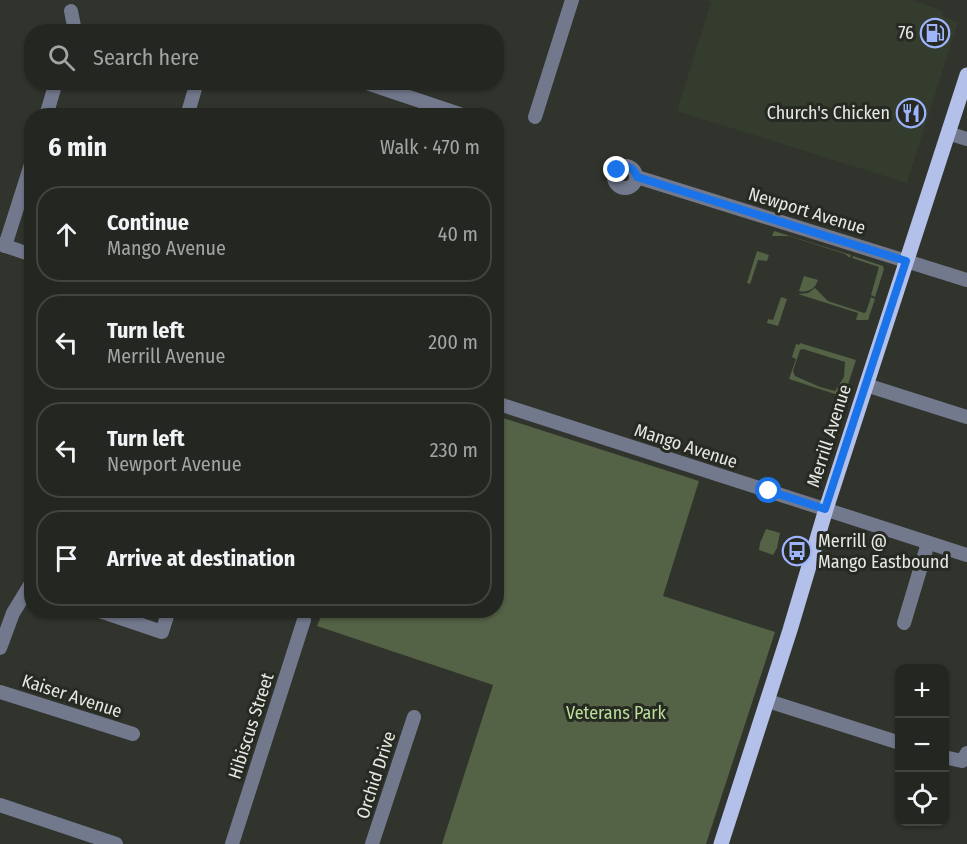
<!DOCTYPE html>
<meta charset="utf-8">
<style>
:root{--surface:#242721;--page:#30332e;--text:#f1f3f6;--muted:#a3a5a5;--line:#41443f}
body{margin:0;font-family:"Fira Sans Condensed",sans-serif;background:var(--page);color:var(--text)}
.controls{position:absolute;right:18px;bottom:18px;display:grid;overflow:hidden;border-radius:12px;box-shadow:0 2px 4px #0004}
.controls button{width:54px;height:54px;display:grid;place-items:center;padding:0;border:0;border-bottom:2px solid var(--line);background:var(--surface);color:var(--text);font:30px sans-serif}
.stop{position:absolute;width:18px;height:18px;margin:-14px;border:4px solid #1a73e8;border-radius:50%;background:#fff}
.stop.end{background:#1a73e8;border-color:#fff;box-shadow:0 2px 6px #0008}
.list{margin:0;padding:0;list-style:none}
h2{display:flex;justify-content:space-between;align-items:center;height:78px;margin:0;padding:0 24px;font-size:26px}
h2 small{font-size:20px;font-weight:400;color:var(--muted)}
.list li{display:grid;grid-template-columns:39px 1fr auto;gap:18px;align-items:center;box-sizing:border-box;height:96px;margin:0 12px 12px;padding:0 12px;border:2px solid var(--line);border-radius:24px}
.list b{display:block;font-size:22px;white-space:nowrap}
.list p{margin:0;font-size:20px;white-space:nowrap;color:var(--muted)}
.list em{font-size:20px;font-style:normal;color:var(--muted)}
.icon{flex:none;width:33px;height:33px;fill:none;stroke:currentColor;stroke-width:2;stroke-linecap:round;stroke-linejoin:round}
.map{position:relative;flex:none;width:967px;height:844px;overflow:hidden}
.search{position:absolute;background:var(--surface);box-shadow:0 2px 4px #0004;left:24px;top:24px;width:480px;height:66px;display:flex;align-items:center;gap:15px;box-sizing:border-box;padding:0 21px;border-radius:24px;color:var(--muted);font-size:22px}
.panel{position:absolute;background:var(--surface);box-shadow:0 2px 4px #0004;left:24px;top:108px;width:480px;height:510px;border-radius:24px}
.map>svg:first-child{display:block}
</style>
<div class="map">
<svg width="967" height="844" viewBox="0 0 967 844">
<rect width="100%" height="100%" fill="#30342c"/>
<!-- built -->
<path fill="#343c2e" d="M705 0H911L941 10 944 17 958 22 907 183 677 111 711 2Z"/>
<!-- green -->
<g fill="#546246" fill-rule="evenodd">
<path d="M774 231 851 255 850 258 845 254 789 236H772Z"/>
<path d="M757 251 769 255 767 261 758 260 750 284 747 283Z"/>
<path d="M853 256 883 266 884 269 875 297 871 295 879 267 852 258Z"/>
<path d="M804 276 818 280C815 289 808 293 799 291Z"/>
<path d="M815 288 828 301 864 313 866 312 871 297 875 299 868 320H856L858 313 798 294 808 293Z"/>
<path d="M781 297 787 299 778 326 767 323 768 319 773 320Z"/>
<path d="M800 343 856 360 844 397 789 379 796 359 792 357 796 344 799 345ZM803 349 845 362 844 377 835 391 820 387 795 376 793 371 800 350Z"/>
<path d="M497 416 699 481 663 596 775 632 706 844H442L493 685 317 626 320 619 317 611 496 610Z"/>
<path d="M766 529 780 533 777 548 773 555 759 550 760 543Z"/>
</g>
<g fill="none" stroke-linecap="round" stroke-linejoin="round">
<!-- minor -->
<g stroke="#73798d" stroke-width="14">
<path d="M71 11 74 26 72 32"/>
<path d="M364 82 465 116"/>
<path d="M46 116 56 82"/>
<path d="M187 116 197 82"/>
<path d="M535 117 572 0"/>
<path d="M948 133 967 139"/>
<circle cx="625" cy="177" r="11"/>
<path d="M637 177 967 280"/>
<path d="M0 244 32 255"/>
<path d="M5 246 32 161"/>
<path d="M866 385 967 417"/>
<path d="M496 403 967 555"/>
<path d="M97 610 162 632 169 610"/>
<path d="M904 623 928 543"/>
<path d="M0 648 13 613 32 582"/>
<path d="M0 692 133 734"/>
<path d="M768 701 900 743"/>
<path d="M944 757 962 761 967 753"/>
<path d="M0 805 116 844"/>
<path d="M232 844 304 620"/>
<path d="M372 844 414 717"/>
</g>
<!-- major -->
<path stroke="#b3c0e9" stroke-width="15" d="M721 844 790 630 826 509 967 75"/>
</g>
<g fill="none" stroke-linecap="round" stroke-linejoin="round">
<!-- route -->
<path stroke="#1a73e8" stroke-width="8" d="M617 170C625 163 634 167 637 177L906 261 825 509 769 491"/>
</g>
<!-- icons -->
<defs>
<g id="fuel-ring" transform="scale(1.5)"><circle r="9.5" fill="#262a22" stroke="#9eb4fd" stroke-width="1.5"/><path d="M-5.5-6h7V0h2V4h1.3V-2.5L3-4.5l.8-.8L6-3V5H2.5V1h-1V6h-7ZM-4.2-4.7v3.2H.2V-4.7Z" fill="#9eb4fd"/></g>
<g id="restaurant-ring" transform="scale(1.5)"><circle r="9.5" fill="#262a22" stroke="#9eb4fd" stroke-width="1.5"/><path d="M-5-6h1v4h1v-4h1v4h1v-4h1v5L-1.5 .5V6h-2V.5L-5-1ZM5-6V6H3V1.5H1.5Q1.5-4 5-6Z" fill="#9eb4fd"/></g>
<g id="bus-ring" transform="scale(1.5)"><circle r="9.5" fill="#262a22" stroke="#9eb4fd" stroke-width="1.5"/><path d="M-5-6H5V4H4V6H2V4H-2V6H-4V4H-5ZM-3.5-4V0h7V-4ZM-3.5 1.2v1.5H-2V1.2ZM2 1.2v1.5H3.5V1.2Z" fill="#9eb4fd"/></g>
</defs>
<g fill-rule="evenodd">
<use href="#fuel-ring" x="935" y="33"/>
<use href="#restaurant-ring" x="911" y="113"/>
<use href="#bus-ring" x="797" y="551"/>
</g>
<g text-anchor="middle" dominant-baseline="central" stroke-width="6" stroke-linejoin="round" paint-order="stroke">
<!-- poi labels -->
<g font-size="18" fill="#e6e8e3" stroke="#262a22" text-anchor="end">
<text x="914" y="33">76</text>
<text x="890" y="113">Church's Chicken</text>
<text x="818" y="541" text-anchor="start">Merrill @<tspan x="818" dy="21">Mango Eastbound</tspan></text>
</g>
<!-- street labels -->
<g font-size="18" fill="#e6e8e3" stroke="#262a22">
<text transform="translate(807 211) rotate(17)">Newport Avenue</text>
<text transform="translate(829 436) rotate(-72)">Merrill Avenue</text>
<text transform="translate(686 446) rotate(18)">Mango Avenue</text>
<text transform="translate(72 696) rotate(18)">Kaiser Avenue</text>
<text transform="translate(251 726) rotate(-72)">Hibiscus Street</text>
<text transform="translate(376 775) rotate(-72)">Orchid Drive</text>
</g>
<!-- park labels -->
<g font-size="18" fill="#bade98" stroke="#262a22">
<text x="616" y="713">Veterans Park</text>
</g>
</g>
</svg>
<div class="controls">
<button>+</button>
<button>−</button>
<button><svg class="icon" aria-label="locate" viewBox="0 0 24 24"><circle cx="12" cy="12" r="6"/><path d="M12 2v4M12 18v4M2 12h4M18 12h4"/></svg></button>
</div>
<div class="stop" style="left:769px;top:491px"></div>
<div class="stop end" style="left:617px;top:170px"></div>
<div class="search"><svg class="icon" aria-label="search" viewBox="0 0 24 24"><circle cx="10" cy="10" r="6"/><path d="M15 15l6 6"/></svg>Search here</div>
<section class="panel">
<h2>6 min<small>Walk · 470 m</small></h2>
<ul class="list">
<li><svg class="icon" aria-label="ahead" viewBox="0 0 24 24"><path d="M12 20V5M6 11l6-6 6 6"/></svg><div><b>Continue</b><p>Mango Avenue</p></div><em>40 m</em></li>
<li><svg class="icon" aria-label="left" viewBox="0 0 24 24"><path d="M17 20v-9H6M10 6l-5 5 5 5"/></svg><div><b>Turn left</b><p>Merrill Avenue</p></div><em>200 m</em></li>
<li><svg class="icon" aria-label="left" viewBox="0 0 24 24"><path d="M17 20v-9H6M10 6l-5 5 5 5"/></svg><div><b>Turn left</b><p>Newport Avenue</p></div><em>230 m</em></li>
<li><svg class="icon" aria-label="arrive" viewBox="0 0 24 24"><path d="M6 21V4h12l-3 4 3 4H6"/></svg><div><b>Arrive at destination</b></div></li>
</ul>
</section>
</div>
